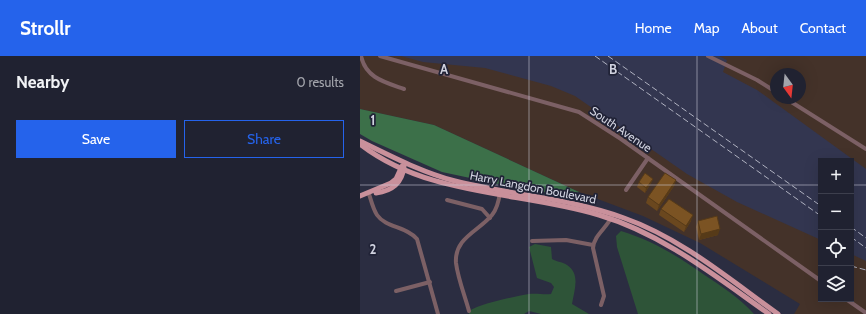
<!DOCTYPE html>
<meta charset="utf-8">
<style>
:root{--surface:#202231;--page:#2d2f3d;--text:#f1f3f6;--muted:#a2a4ab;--line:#3d3f4d;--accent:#2563eb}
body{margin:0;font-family:Cabin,sans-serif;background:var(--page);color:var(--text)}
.controls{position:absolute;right:12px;bottom:12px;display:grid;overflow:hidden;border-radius:0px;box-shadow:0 4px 16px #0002}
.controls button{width:36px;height:36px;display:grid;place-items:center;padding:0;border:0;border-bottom:1px solid var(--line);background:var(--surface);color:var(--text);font:20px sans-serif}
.compass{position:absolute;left:410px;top:12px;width:36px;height:36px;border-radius:50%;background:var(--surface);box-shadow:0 4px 16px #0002;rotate:165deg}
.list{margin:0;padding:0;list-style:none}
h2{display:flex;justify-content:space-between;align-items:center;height:52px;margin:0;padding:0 16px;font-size:17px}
h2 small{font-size:13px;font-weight:400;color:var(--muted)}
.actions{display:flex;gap:8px;padding:12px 16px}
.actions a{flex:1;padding:9px 0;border:1px solid var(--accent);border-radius:0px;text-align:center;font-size:14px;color:var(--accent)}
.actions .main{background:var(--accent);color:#fff}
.icon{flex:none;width:22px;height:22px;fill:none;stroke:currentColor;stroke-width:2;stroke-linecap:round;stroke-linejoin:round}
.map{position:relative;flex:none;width:506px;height:258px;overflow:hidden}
header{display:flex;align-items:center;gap:24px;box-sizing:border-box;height:56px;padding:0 20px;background:var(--accent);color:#fff}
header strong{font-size:19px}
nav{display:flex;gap:22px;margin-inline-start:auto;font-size:14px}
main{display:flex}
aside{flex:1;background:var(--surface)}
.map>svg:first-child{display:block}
</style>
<header>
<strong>Strollr</strong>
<nav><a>Home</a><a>Map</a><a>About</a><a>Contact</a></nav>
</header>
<main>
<aside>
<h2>Nearby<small>0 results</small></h2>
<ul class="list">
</ul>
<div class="actions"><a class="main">Save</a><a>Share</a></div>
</aside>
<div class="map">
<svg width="506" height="258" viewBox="0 0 506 258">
<rect width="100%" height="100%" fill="#2b2d41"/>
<!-- industrial -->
<path fill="#443229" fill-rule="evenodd" d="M0 0H506V258H434L440 248 340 187 283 160 219 136 74 69 0 53ZM416 18H440V42H416ZM461 105H491V243H461Z"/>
<!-- built -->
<path fill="#333650" d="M41 0H359L367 4 363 16 397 34 506 113V205L491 198V105H461V184L377 146 327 118 215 40 191 30 125 12 63 6Z"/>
<!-- green -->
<g fill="#2e5438">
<path d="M261 175C293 185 316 199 343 218 361 230 380 242 394 258H278L257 191 256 180Z"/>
<path d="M175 188 191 191 192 203C197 206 203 206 207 209 221 218 214 235 212 248L229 258H181L169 255 164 258H109V255C122 247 153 241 169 238 177 237 184 239 191 238L194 231 191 227 177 222 169 191Z"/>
</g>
<!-- forest -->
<path fill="#3c7049" d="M0 53 74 69 219 136 202 139 157 132 82 116 12 85 0 78Z"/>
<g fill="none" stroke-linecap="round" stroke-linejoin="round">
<!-- minor -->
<g stroke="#7c6065" stroke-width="4">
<path d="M1 0C6 22 24 26 44 33"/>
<path d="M20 0 219 56 261 83 461 225"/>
<path d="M348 0 397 24 416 36"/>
<path d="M425 42 506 93"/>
<path d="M266 134 288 102"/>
<path d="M9 138C11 144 13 153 17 159 26 172 46 170 57 183L78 258"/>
<path d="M87 144 122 153 130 162"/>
<path d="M172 185 206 184 233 189"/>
<path d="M36 235 70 226"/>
<path d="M486 243 506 257"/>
<path d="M241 249 244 240 233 192C234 179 247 172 252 160"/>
<path d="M109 255C105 240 98 223 96 207 94 182 119 175 132 159 137 153 139 144 140 136"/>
</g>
<!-- major -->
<g stroke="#c9909b" stroke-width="5">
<path d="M0 85C31 100 61 116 95 125 151 139 209 142 264 162 321 182 369 223 418 258"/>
<path d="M0 88C68 141 160 135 239 159 303 178 355 220 409 258"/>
<path d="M16 137C32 135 42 127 44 111"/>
<path d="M0 140 31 127 36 123 42 110"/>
</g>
<!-- rail -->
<g stroke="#afb1c0" stroke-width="1" stroke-dasharray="6 3" stroke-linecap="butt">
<path d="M235 0 461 160"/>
<path d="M248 0 461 150"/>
<path d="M491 171 506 182"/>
<path d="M491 181 506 192"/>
<path d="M491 210 506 214"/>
</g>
</g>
<!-- wall -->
<g fill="#6a471e">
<path d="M293 123 291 127 285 137 277 131 279 126Z"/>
<path d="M316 124 314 130 297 155 286 147 288 141Z"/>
<path d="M301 153 331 165 324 176 299 159Z"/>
<path d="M338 165 358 179 339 184 336 171Z"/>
</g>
<!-- shaded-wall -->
<g fill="#563a18">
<path d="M293 123 291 127 285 137 286 132Z"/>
<path d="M316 124 314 130 297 155 299 149Z"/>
<path d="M333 159 331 165 324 176 326 170Z"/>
<path d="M360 173 358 179 339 184 341 178Z"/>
</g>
<!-- building -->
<g fill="#7b5323" stroke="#563a18">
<path d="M285 117 293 123 286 132 279 126Z"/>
<path d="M305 117 316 124 299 149 288 141Z"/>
<path d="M309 143 333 159 326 170 301 153Z"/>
<path d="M357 160 360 173 341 178 338 165Z"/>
</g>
<!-- grid -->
<path fill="none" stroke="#d0d2df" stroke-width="1" stroke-opacity="0.55" d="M169 0V258M337 0V258M0 129H461M491 129H506"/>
<g text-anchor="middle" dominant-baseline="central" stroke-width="3.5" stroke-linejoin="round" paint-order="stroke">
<!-- street labels -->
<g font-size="12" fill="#d0d2df" stroke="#212337">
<text transform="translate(261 73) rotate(34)">South Avenue</text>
<text transform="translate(173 131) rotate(11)">Harry Langdon Boulevard</text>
</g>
</g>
<g font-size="13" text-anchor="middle" font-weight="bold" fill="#d0d2df" stroke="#212337" stroke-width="3.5" stroke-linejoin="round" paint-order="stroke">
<text x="84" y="18">A</text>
<text x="253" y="18">B</text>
<text x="13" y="69">1</text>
<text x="13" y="198">2</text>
</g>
</svg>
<div class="controls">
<button>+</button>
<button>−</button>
<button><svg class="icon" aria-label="locate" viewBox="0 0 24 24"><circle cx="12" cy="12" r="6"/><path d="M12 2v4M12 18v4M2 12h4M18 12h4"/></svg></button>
<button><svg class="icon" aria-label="layers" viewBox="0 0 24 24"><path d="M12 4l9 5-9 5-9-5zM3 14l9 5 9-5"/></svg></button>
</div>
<svg class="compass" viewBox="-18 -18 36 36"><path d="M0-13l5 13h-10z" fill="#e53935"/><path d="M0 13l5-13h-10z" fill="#a2a4ab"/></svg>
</div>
</main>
